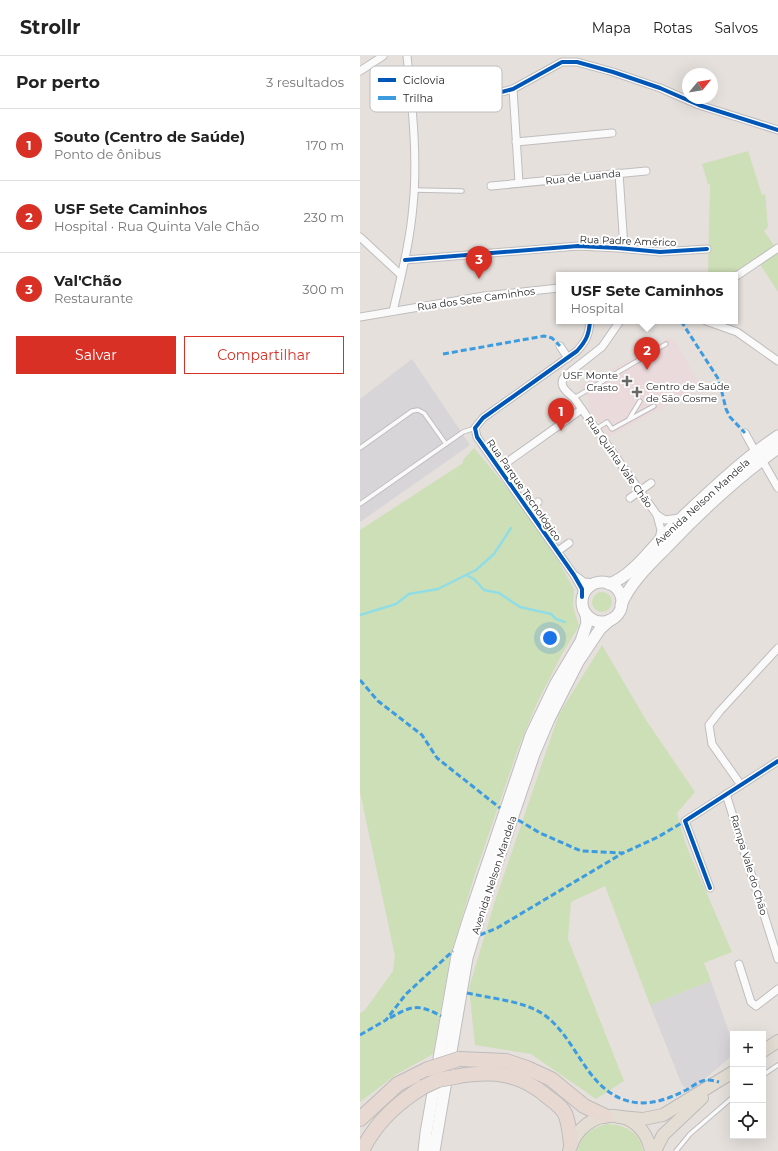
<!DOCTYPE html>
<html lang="pt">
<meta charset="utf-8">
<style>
:root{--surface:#fff;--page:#f6f6f6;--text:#222;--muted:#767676;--line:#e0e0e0;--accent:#d93025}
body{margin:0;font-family:Montserrat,sans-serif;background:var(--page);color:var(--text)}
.controls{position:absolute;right:12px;bottom:12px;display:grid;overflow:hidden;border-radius:0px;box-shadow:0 4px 16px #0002}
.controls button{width:36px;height:36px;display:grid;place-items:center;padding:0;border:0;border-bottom:1px solid var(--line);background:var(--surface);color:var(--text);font:20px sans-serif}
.compass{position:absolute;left:322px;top:12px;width:36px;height:36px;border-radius:50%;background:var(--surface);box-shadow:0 4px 16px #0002;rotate:60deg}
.you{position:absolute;left:190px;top:582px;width:14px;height:14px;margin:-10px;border:3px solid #fff;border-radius:50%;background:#1a73e8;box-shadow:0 0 0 6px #1a73e833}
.badge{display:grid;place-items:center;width:26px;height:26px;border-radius:50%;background:var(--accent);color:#fff;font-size:13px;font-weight:700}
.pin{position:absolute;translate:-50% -33px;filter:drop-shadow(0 1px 2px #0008)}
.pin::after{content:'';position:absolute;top:21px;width:14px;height:12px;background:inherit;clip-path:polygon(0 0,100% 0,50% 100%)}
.popup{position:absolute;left:196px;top:216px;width:182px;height:52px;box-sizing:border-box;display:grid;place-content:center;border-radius:0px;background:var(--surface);filter:drop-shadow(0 1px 3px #0005);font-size:13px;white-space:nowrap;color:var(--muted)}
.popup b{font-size:15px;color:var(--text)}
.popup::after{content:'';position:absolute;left:50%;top:100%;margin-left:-8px;border:8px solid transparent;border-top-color:var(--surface)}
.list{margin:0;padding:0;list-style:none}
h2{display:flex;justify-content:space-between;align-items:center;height:52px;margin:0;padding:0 16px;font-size:17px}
h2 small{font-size:13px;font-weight:400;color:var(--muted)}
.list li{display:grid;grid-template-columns:26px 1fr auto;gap:12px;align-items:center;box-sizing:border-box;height:72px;padding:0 16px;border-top:1px solid var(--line)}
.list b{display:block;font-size:15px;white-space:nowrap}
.list p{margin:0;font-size:13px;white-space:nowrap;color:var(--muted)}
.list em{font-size:13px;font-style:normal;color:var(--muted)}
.actions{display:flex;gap:8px;padding:12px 16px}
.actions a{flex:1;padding:9px 0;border:1px solid var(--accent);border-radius:0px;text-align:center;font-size:14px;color:var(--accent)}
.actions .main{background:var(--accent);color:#fff}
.icon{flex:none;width:22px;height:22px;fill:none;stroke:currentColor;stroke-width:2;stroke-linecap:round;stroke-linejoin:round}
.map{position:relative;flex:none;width:418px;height:1095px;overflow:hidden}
header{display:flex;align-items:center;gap:24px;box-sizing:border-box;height:56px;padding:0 20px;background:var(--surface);border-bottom:1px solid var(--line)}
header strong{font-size:19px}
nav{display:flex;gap:22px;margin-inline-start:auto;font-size:14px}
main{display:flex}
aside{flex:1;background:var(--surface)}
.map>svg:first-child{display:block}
</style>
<header>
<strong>Strollr</strong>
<nav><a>Mapa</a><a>Rotas</a><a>Salvos</a></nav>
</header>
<main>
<aside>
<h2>Por perto<small>3 resultados</small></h2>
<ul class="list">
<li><span class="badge">1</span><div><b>Souto (Centro de Saúde)</b><p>Ponto de ônibus</p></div><em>170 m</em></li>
<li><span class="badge">2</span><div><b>USF Sete Caminhos</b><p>Hospital · Rua Quinta Vale Chão</p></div><em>230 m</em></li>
<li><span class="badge">3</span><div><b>Val'Chão</b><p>Restaurante</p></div><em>300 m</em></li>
</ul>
<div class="actions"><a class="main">Salvar</a><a>Compartilhar</a></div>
</aside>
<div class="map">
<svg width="418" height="1095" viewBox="0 0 418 1095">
<rect width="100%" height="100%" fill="#e5e0dc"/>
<!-- industrial -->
<g fill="#d8d5d8">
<path d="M52 303 110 389 0 466V343Z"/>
<path d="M351 925 373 987V999L329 1036 322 1029 290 949Z"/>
</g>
<!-- medical -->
<path fill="#ebdadb" d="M312 281 341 330 249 381 228 350 229 343 220 330Z"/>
<!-- green -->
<g fill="#cddfb6">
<path d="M388 95 402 139 405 138 408 171 404 175 418 195V236L396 202 370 219H348L350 128H348L342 108Z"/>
<path d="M114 392 169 458 189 488 214 533 213 550 219 570 202 598 177 647 158 693 115 818 91 897 73 998 37 1018 0 1046V957L5 954 33 915 35 900 0 736V474L103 407V404Z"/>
<circle cx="242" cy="546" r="10"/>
<path d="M242 589 286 664 335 736 317 757 326 789 372 896 344 907 351 925 290 949 245 830 211 846 208 883 264 1025 236 1043 171 998 115 989 109 932 135 845 199 658Z"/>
<path d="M246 1068C264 1068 280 1076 283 1095H217C222 1079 231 1072 246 1068Z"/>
</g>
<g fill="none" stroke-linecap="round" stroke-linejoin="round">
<!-- stream -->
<g stroke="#91dde5" stroke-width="2.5">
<path d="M106 519 114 523 124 534 139 537 160 551 191 558 196 563 205 566"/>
<path d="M0 559 36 548 49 538 78 533 116 514 134 498 151 472"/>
</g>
<!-- lane casing -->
<g stroke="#bfbdbe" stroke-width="5.5">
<g id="lane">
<path d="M55 134 102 135"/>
<path d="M214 342 306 288"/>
<path d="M269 363 280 345"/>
<path d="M236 373 247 366 252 373 294 350"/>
<path d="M0 392 52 355 58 354 64 357 86 388"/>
<path d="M0 448 103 376 115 372"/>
<path d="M403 1019 418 1009"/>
<path d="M316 1095 330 1078 373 1041"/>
</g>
</g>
<!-- street casing -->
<g stroke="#bfbdbe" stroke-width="9">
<g id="street">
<path d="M0 15 23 0"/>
<path d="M153 33 159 127"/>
<path d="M51 38 100 41 134 38 153 33 202 6H217L253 16 300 32 339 49 418 74"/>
<path d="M156 86 252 77"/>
<path d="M259 117 264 192"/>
<path d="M131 130 286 115"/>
<path d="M0 181 41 219"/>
<path d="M45 204 218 190 258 192 300 196 347 193"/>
<path d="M375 221 418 192"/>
<path d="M33 255C41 221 50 186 53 150 58 101 52 49 47 0"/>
<path d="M0 261 124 240 199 232"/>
<path d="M260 265 242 291 205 320C197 329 207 336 214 342L297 459 301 474 299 483"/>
<path d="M346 265 377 276 418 305"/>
<path d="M200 290 208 302"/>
<path d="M385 377 396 397"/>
<path d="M402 404 418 432"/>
<path d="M139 412 222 353"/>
<path d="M270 442 291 427"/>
<path d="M168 453 178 446"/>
<path d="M297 459 305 464 319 462"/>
<path d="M198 495 209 487"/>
<path d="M216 520 224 526 236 527"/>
<path d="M222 541V533L214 519 117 381 115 372 123 362 217 295C226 285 229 279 230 265"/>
<path d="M381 729 352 688 349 669 360 655 418 592"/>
<path d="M366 738 418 903"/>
<path d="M350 832 325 765 418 705"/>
<path d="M379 908 391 946 396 950 418 933"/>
</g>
</g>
<!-- secondary casing -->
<g stroke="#bfbdbe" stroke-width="13">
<g id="secondary">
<circle cx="242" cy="546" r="20"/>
<path d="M249 528C274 520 296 485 316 467 348 437 381 405 418 380"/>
<path d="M261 549C270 527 289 509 306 492 340 456 378 421 418 392"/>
<path d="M64 1095 66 1077 97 900 108 865 171 679 196 627 221 585 227 567 226 559"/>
<path d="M74 1095 107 902 125 842 174 698 189 663 218 606 240 573 250 564"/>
</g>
</g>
<!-- primary casing -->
<g stroke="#bebcbb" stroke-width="14">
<g id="primary">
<path d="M403 995 418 985"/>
<path d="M259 1061 283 1063 303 1059 373 1016"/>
<path d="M209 1095C223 1048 282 1048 291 1095"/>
<path d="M295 1095 303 1079 342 1042"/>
</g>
</g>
<!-- highway casing -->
<g stroke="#bebcbb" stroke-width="16">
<g id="highway">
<path d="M99 1003 146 1005 167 1012 191 1023 224 1050 245 1060"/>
<path d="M94 1021C131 1014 160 1016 189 1042 196 1047 203 1052 206 1060 209 1069 210 1079 211 1088"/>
<path d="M0 1063 38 1028 68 1013"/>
<path d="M2 1095C15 1067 37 1047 63 1031"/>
</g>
</g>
<!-- lane -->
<use href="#lane" stroke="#fbfafa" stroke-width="3.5"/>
<!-- street -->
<use href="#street" stroke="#fbfafa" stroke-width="7"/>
<!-- secondary -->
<use href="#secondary" stroke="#fbfafa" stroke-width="11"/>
<!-- primary -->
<use href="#primary" stroke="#e4ddd3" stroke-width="12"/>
<!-- highway -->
<use href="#highway" stroke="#e7d8d2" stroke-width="14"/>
<!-- highway-bridge casing -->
<g stroke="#bebcbb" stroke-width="16" stroke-linecap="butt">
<g id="highway-bridge">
<path d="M68 1013 99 1003"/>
<path d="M63 1031 78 1024 94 1021"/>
</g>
</g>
<!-- highway-bridge -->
<use href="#highway-bridge" stroke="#e7d8d2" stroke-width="14"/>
<!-- quiet -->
<g stroke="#3d9ce0" stroke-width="3" stroke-dasharray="6 3" stroke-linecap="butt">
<path d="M321 265 359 324 366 353 370 361 385 377"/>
<path d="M83 298 184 280 192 282 200 290"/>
<path d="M0 624 18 645 62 679 77 702 140 752"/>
<path d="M158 764 180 777 221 795 263 797 298 781 325 765"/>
<path d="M120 879 137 872 263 797"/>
<path d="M107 937C129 942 164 945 183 958 216 981 224 1028 262 1043 285 1052 307 1044 328 1033 333 1030 341 1024 347 1024 351 1024 355 1025 359 1026"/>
<path d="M30 962C52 949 59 948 81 960"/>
<path d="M0 979 26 964 46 938 93 895"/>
</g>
<!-- cycleway casing -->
<g stroke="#fff" stroke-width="6">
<g id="cycleway">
<path d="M51 38 100 41 134 38 153 33 202 6H217L253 16 300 32 339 49 418 74"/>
<path d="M45 204 218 190 258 192 300 196 347 193"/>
<path d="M222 541V533L214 519 117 381 115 372 123 362 217 295C226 285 229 279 230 265"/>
<path d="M350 832 325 765 418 705"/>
</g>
</g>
<!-- cycleway -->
<use href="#cycleway" stroke="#0057b8" stroke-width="4"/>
</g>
<!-- markers -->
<g fill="#6a6866" stroke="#fff" stroke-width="1.5">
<path d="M265 319h4v4h4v4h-4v4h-4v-4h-4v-4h4z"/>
<path d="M275 330h4v4h4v4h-4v4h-4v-4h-4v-4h4z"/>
</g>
<g text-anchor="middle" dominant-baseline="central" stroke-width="4" stroke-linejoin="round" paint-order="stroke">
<!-- street labels -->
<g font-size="10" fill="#272727" stroke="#fff">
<text transform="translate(223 121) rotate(-6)">Rua de Luanda</text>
<text transform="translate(268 185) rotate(2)">Rua Padre Américo</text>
<text transform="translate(116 243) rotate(-8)">Rua dos Sete Caminhos</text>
<text transform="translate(259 406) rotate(55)">Rua Quinta Vale Chão</text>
<text transform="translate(164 434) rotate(55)">Rua Parque Tecnológico</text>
<text transform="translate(342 446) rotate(-42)">Avenida Nelson Mandela</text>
<text transform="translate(389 809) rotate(73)">Rampa Vale do Chão</text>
<text transform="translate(134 819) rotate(-72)">Avenida Nelson Mandela</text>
</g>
<!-- poi labels -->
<g font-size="10" fill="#272727" stroke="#fff" text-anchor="end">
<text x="258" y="319">USF Monte<tspan x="258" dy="12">Crasto</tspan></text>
<text x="286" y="330" text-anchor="start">Centro de Saúde<tspan x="286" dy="12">de São Cosme</tspan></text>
</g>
</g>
<!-- legend -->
<rect x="10" y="10" width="132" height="46" rx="6" fill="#fff" stroke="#bebebe" stroke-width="1"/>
<rect x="18" y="22" width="18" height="4" fill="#0057b8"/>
<rect x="18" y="40" width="18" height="4" fill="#3d9ce0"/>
<g font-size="11" fill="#272727">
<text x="43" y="28">Ciclovia</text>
<text x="43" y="46">Trilha</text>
</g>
</svg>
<div class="controls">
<button>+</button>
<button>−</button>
<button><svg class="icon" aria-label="locate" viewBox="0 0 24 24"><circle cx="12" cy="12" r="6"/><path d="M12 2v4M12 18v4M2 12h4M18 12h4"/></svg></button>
</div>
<svg class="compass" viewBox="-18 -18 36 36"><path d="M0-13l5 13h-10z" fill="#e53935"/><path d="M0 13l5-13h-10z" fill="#767676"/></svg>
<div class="you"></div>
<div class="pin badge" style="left:201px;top:375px">1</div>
<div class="pin badge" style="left:287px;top:314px">2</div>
<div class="popup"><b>USF Sete Caminhos</b>Hospital</div>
<div class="pin badge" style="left:119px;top:223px">3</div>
</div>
</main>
